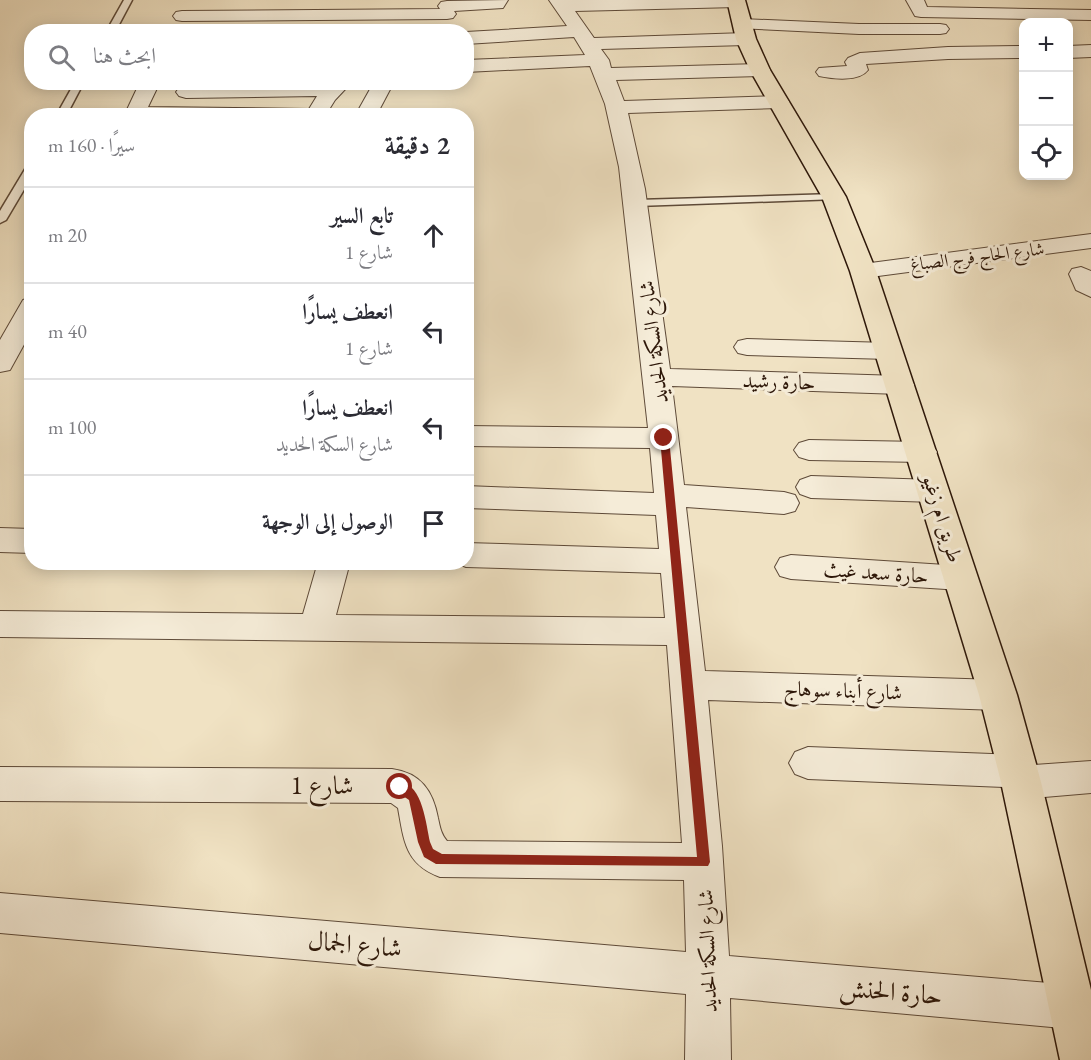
<!DOCTYPE html>
<html lang="ar">
<meta charset="utf-8">
<style>
:root{--surface:#fff;--page:#f7f7f7;--text:#2b2b33;--muted:#7c7c81;--line:#e1e1e2}
body{margin:0;font-family:"EB Garamond",Amiri,serif;background:var(--page);color:var(--text);direction:rtl}
.controls{position:absolute;right:18px;top:18px;display:grid;overflow:hidden;border-radius:12px;box-shadow:0 3px 15px #0003}
.controls button{width:54px;height:54px;display:grid;place-items:center;padding:0;border:0;border-bottom:2px solid var(--line);background:var(--surface);color:var(--text);font:30px sans-serif}
.stop{position:absolute;width:18px;height:18px;margin:-14px;border:4px solid #8f2418;border-radius:50%;background:#fff}
.stop.end{background:#8f2418;border-color:#fff;box-shadow:0 2px 6px #0008}
.list{margin:0;padding:0;list-style:none}
h2{display:flex;justify-content:space-between;align-items:center;height:78px;margin:0;padding:0 24px;font-size:26px}
h2 small{font-size:20px;font-weight:400;color:var(--muted)}
.list li{display:grid;grid-template-columns:39px 1fr auto;gap:18px;align-items:center;box-sizing:border-box;height:96px;padding:0 24px;border-top:2px solid var(--line)}
.list b{display:block;font-size:22px;white-space:nowrap}
.list p{margin:0;font-size:20px;white-space:nowrap;color:var(--muted)}
.list em{font-size:20px;font-style:normal;color:var(--muted)}
.icon{flex:none;width:33px;height:33px;fill:none;stroke:currentColor;stroke-width:2;stroke-linecap:round;stroke-linejoin:round}
.map{position:relative;flex:none;width:1091px;height:1060px;overflow:hidden;direction:ltr}
.search{position:absolute;background:var(--surface);box-shadow:0 3px 15px #0003;left:24px;top:24px;width:450px;height:66px;display:flex;align-items:center;gap:15px;box-sizing:border-box;padding:0 21px;border-radius:24px;color:var(--muted);font-size:22px}
.panel{position:absolute;background:var(--surface);box-shadow:0 3px 15px #0003;left:24px;top:108px;width:450px;height:462px;border-radius:24px;direction:rtl}
.map>svg:first-child{display:block}
</style>
<div class="map">
<svg width="1091" height="1060" viewBox="0 0 1091 1060">
<rect width="100%" height="100%" fill="#f0e2c3"/>
<filter id="stains"><feTurbulence type="fractalNoise" baseFrequency=".00333" numOctaves="4"/><feColorMatrix values="0 0 0 0 .2 0 0 0 0 .09 0 0 0 0 .02 0 0 0 .5 -.17"/></filter>
<radialGradient id="worn" r=".72"><stop offset=".6" stop-color="#630" stop-opacity="0"/><stop offset="1" stop-color="#630" stop-opacity=".3"/></radialGradient>
<g fill="none" stroke-linecap="round" stroke-linejoin="round">
<!-- service casing -->
<g stroke="#5e4a38" stroke-width="3">
<g id="service">
<path d="M124 0H132L115 32H106Z"/>
<path d="M75 82H84L66 116H56Z"/>
<path d="M32 163V176L6 220 0 223V211L27 166Z"/>
<path d="M834 194 839 197 838 199 637 206 632 203 637 200Z"/>
</g>
</g>
<!-- minor casing -->
<g stroke="#5e4a38" stroke-width="2">
<g id="minor">
<path d="M508 0 503 8 454 11 456 14 453 18 447 19 182 21 176 20 173 16 176 12 182 11 440 9 438 6 441 2 447 1Z"/>
<path d="M549 0H744L743 6 737 7 575 11 594 38 746 33 753 35 755 39 753 43 746 45 601 49 609 60 611 68 760 64 767 66 770 70 767 74 760 76 616 80 624 101 779 96 786 98 789 102 786 106 779 108 628 113 645 189 670 369 900 376 910 379 914 385 910 391 900 394 672 386 684 485 784 492 795 495 799 503 795 511 784 514 686 507 705 671 998 680 1011 685 1016 695 1011 705 998 710 708 700 722 846 729 956 1073 985 1089 991C1091 1001 1091 1013 1089 1023L1073 1029 730 998 731 1060H685L686 994 0 933V893L686 952 684 880 440 877C405 864 404 841 398 808L391 803 0 801V767L392 769C421 773 433 791 438 818 440 827 441 834 447 841L682 843 667 645 0 637V611L303 614 318 562H350L336 615 665 618 661 573 466 567 454 562H466V543L659 549 656 515 466 508V486L654 493 650 448 466 446V426L648 428 619 167 605 104 590 66 466 72V60L585 55 574 37 466 44V32L567 26Z"/>
<path d="M906 0H924L927 7 1091 10V20L921 17 915 16Z"/>
<path d="M742 19 859 24H940L946 25 949 29 946 33 940 34H859L736 28 733 24 736 20Z"/>
<path d="M1091 45V57L1068 58V46Z"/>
<path d="M1024 46V58L948 59 866 64 868 70C859 82 833 79 819 76L816 72 819 68 847 66 845 62 848 58 860 53 948 47Z"/>
<path d="M140 82H160L148 107 309 109 317 96 186 98 179 96 176 92 179 88 186 86 352 82 335 100 325 116H124Z"/>
<path d="M374 82H394L376 116H355Z"/>
<path d="M1091 234V248L863 278 854 276 851 271 854 266 863 264Z"/>
<path d="M1081 267 1091 271V297L1076 290 1069 274 1072 269Z"/>
<path d="M32 297V330L10 370 0 372V340L23 300Z"/>
<path d="M747 339 889 343 898 345 902 351 898 357 889 359 747 355 738 353 734 347 738 341Z"/>
<path d="M809 440 922 442 932 445 937 452 932 459 922 462 809 460 799 457 794 450 799 443Z"/>
<path d="M811 476 934 480 945 484 949 491 945 498 934 502 811 498 800 494 796 487 800 480Z"/>
<path d="M0 528 32 529V553L0 552Z"/>
<path d="M791 555 961 566 973 569 977 578 973 587 961 590 791 579 780 576 775 567 780 558Z"/>
<path d="M808 747 1018 755 1031 759 1034 765 1091 761V793L1021 799 1008 794 1004 787 808 779 795 774 789 763 795 752Z"/>
</g>
</g>
<!-- primary casing -->
<g stroke="#2d1709" stroke-width="3">
<path id="primary" d="M727 0H745L756 39 770 70 846 197 876 271 1017 695 1041 782 1091 990V1060H1060L1001 782 979 695 850 271 822 197 750 70 736 39Z"/>
</g>
<!-- service -->
<use href="#service" fill="#f5ecd8" fill-rule="evenodd"/>
<!-- minor -->
<use href="#minor" fill="#f5ecd8" fill-rule="evenodd"/>
<!-- primary -->
<use href="#primary" fill="#f0e2c3" fill-rule="evenodd"/>
</g>
<!-- route -->
<path fill="#8f2418" d="M664 435 669 438 710 862 708 866 436 864 424 857 418 842 409 800 396 791V784C422 777 426 825 430 842L433 849 442 854 697 857 660 438Z"/>
<g text-anchor="middle" dominant-baseline="central" stroke-width="6" stroke-linejoin="round" paint-order="stroke">
<!-- far-street labels -->
<g font-size="18" fill="#2d1709" stroke="#f5ecd8">
<text transform="translate(977 256) rotate(-7)">شارع الحاج فرج الصباغ</text>
</g>
<!-- street labels -->
<g font-size="21" fill="#2d1709" stroke="#f5ecd8">
<text transform="translate(653 342) rotate(-97)">شارع السكة الحديد</text>
<text transform="translate(779 381) rotate(2)">حارة رشيد</text>
<text transform="translate(943 518) rotate(73)">طريق ام زغيو</text>
<text transform="translate(876 572) rotate(4)">حارة سعد غيث</text>
<text transform="translate(843 690) rotate(2)">شارع أبناء سوهاج</text>
<text transform="translate(707 951) rotate(-92)">شارع السكة الحديد</text>
</g>
<!-- near-street labels -->
<g font-size="26" fill="#2d1709" stroke="#f5ecd8">
<text x="322" y="785">شارع 1</text>
<text transform="translate(355 944) rotate(5)">شارع الجمال</text>
<text transform="translate(891 991) rotate(5)">حارة الحنش</text>
</g>
</g>
<rect width="100%" height="100%" filter="url(#stains)"/>
<rect width="100%" height="100%" fill="url(#worn)"/>
</svg>
<div class="controls">
<button>+</button>
<button>−</button>
<button><svg class="icon" aria-label="locate" viewBox="0 0 24 24"><circle cx="12" cy="12" r="6"/><path d="M12 2v4M12 18v4M2 12h4M18 12h4"/></svg></button>
</div>
<div class="stop" style="left:400px;top:787px"></div>
<div class="stop end" style="left:664px;top:438px"></div>
<div class="search"><svg class="icon" aria-label="search" viewBox="0 0 24 24"><circle cx="10" cy="10" r="6"/><path d="M15 15l6 6"/></svg>ابحث هنا</div>
<section class="panel">
<h2>2 دقيقة<small>سيرًا · 160 m</small></h2>
<ul class="list">
<li><svg class="icon" aria-label="ahead" viewBox="0 0 24 24"><path d="M12 20V5M6 11l6-6 6 6"/></svg><div><b>تابع السير</b><p>شارع 1</p></div><em>20 m</em></li>
<li><svg class="icon" aria-label="left" viewBox="0 0 24 24"><path d="M17 20v-9H6M10 6l-5 5 5 5"/></svg><div><b>انعطف يسارًا</b><p>شارع 1</p></div><em>40 m</em></li>
<li><svg class="icon" aria-label="left" viewBox="0 0 24 24"><path d="M17 20v-9H6M10 6l-5 5 5 5"/></svg><div><b>انعطف يسارًا</b><p>شارع السكة الحديد</p></div><em>100 m</em></li>
<li><svg class="icon" aria-label="arrive" viewBox="0 0 24 24"><path d="M6 21V4h12l-3 4 3 4H6"/></svg><div><b>الوصول إلى الوجهة</b></div></li>
</ul>
</section>
</div>
